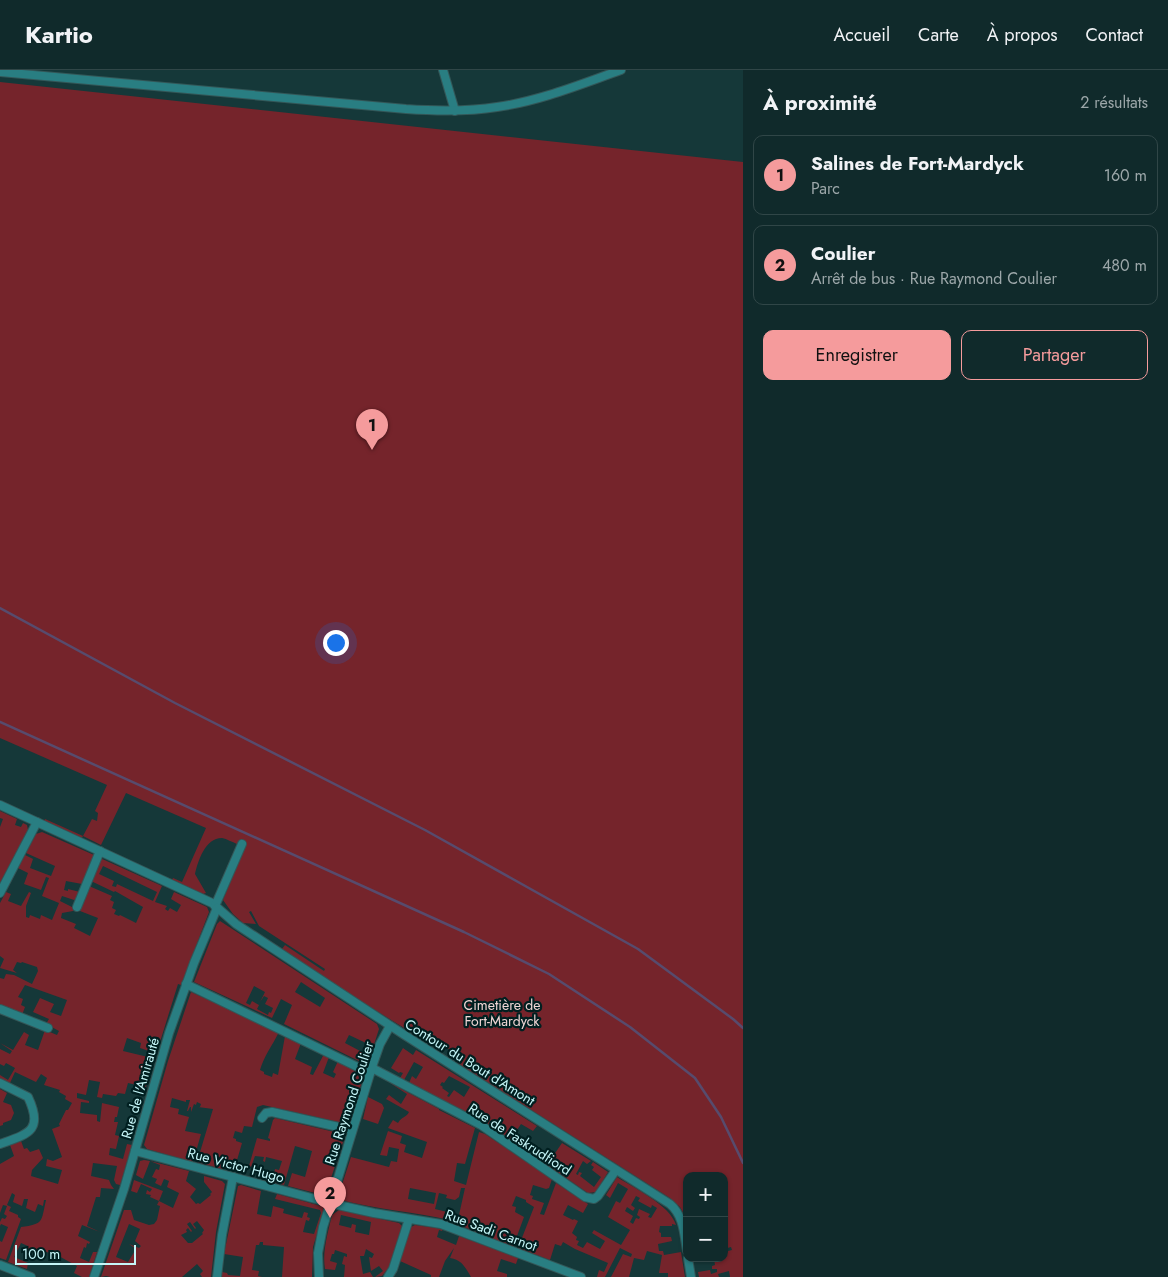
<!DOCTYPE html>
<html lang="fr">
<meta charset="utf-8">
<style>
:root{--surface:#102a2b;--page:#1e3637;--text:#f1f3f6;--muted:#9ca7a9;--line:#304647;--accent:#f59b9c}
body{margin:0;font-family:Jost,sans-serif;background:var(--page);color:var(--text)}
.controls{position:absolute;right:15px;bottom:15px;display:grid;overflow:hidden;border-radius:10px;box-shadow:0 1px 4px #0004}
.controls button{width:45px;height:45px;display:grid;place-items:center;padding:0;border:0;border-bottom:1px solid var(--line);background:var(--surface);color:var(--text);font:25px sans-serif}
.scale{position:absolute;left:15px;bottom:12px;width:121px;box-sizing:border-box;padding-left:5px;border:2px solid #c5f6f8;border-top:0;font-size:14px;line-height:18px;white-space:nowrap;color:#c5f6f8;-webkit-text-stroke:4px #001f20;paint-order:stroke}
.you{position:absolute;left:335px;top:572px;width:18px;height:18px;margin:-12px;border:4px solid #fff;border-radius:50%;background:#1a73e8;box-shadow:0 0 0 8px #1a73e833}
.badge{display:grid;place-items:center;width:32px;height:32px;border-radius:50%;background:var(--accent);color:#111;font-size:16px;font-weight:700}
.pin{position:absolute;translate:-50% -41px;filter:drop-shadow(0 1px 2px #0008)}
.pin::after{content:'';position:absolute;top:26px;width:18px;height:15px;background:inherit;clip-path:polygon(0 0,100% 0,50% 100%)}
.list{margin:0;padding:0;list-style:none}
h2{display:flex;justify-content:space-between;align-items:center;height:65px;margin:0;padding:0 20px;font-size:21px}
h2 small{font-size:16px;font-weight:400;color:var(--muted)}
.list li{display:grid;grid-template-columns:32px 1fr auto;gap:15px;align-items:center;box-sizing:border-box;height:80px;margin:0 10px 10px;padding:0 10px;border:1px solid var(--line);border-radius:10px}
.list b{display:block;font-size:19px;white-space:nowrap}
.list p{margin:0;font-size:16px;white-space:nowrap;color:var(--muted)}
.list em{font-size:16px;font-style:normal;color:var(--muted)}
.actions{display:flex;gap:10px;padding:15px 20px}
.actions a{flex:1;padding:11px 0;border:1px solid var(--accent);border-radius:10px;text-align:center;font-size:18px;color:var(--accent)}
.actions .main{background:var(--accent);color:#111}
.map{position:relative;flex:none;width:743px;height:1207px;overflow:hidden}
header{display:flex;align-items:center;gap:30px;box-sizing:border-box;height:70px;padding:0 25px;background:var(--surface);border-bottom:1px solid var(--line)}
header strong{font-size:24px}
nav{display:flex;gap:28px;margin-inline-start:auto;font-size:18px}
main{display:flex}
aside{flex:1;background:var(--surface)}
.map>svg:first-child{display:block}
</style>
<header>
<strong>Kartio</strong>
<nav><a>Accueil</a><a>Carte</a><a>À propos</a><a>Contact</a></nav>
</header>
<main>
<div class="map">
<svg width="743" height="1207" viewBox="0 0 743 1207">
<rect width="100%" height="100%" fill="#153839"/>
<!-- green -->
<g fill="#75242b" fill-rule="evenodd">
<path d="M0 12 743 92V1207H730L729 1201 718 1204 719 1207H699L698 1202 710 1200 711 1204 717 1202V1199H712V1196L715 1195 714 1189 710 1188H724V1182L732 1180 731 1177 724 1179V1106H687V1150L680 1137 670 1128 457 993 460 992 456 991 459 986 416 958 412 963 409 961 346 922 282 879 285 875 324 901 325 899 259 856 251 841 249 842 256 854 243 853 233 844 223 830 244 779 242 774 238 772 237 774C232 772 227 769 222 768 205 768 198 791 195 804L206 823 203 824 172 810 173 808 182 812 206 758 126 723 101 775 83 766 81 769 44 751 45 749 83 766 92 749 97 751 98 743 95 741 107 715 0 668Z"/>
<path d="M0 741 17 749 15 755 21 757 23 753 27 755 28 760 0 813V757L3 749 0 748Z"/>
<path d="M42 762 94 785 82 814 66 811 64 820 68 821V819L80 822 78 828 74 830 62 826 60 831 74 838 73 841 62 843 61 848 76 854 74 858 90 866 98 848 80 841 89 816 112 826 110 830 114 832 112 838 116 840 114 844 119 846 120 845 136 853 143 837 115 821 114 822 91 811 100 788 162 816 155 832 167 836 165 839 168 841 170 838 177 842 181 835 171 829 174 822 207 837 209 842 181 915 178 914 146 1017 128 1013 125 1024 118 1023 116 1026 103 1024 102 1028 97 1027 100 1012 89 1010 86 1025 77 1023V1028L89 1031V1033L81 1032 80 1043 97 1045V1051L100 1052 102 1033 119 1037 117 1047H115L114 1052H118L115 1065 119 1066 116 1079 110 1078 109 1085 123 1089 127 1074 132 1075 120 1115 116 1114 114 1110 117 1096 93 1093 91 1106 109 1110 111 1115 114 1119 101 1118 100 1127H96L87 1156 100 1162 82 1155 78 1166 90 1172 89 1174 87 1173 86 1178 84 1177 80 1188 89 1192 93 1182H97L89 1207H82L74 1203 77 1196 55 1184 33 1179 31 1181 27 1180 28 1176 21 1173 14 1187 28 1193 27 1199 8 1192 21 1157C44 1154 41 1152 46 1130H44L43 1136 38 1134 35 1142 26 1138 28 1129H24L22 1136 13 1132 15 1125 12 1123 7 1135 11 1137 9 1141 18 1145V1147L21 1149 6 1190 0 1188V1171L2 1172 8 1157 1 1154 0 1156V1152L2 1148 5 1149 7 1146 4 1144 7 1136 3 1135 0 1143V1094L14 1086 10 1075 21 1071 24 1079 27 1078 30 1082 39 1079 43 1088 32 1100 31 1106 58 1114 62 1100 46 1096 47 1089 53 1091 62 1087 52 1059 60 1056 59 1054 66 1040H68L72 1033 65 1029 66 1026 59 1022 60 1020 44 1015 47 1008 41 1004 36 1012 15 1002 10 1013 0 1009V1005L8 1010 15 998 6 993 4 996 0 994V979L10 984 12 981 0 973 13 980 24 962 29 965 25 975 38 980 45 960 57 965 59 961 46 954 49 949 33 942 40 928 54 934 50 942 61 946 67 930 25 915 18 927 23 929 21 935 25 937 22 945 0 936V908L4 909 6 904 14 905 32 914 38 901 37 897 22 892 21 893 17 892 13 900 17 903 0 898 4 889 0 886V833L6 822 11 824 8 831 21 836 29 822 31 823 26 836V847L29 848 30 845 40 849 41 845 52 850 59 833 42 826 49 808 46 807 41 820 24 814 28 803 18 798 25 785 33 789 30 798 51 806 55 796 26 783 36 764ZM103 796 157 822 153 831 117 814 116 817 112 816 114 811 99 804ZM127 968 141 973 140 978 149 981 148 987 123 981Z"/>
<path d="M220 851 377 954 379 959 368 993 365 994 284 954 292 935 281 929 272 948 194 912 217 854ZM301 912 325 928 320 937 295 922ZM254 916 265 922 260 932 264 926 268 928 265 934 273 938 271 943 269 942 268 945 257 939 259 935 252 931 250 935 246 933ZM349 965 366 973 367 971 372 974 367 987 361 984 362 982 345 973Z"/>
<path d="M191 922 279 962C272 976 264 986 260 1000L264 1002V1004L272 1007 273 1003 278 1005 285 966 301 973 295 989 312 997 310 1004 313 1005 324 984 329 987 323 1003 334 1008 336 1004 333 1002 338 991 361 1002 364 1006 349 1050 343 1053 263 1035 257 1037 252 1057 244 1056 242 1063 235 1061 233 1068 236 1069V1071L242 1073 235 1097 222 1099 197 1092 213 1039 198 1037H200L201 1034 197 1032 196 1035 194 1034 191 1042V1037H190L188 1041H187L190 1030H186V1032L172 1028 170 1037 179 1039 178 1044 189 1047 185 1061 201 1064 193 1092 147 1079 144 1075 168 991Z"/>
<path d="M403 978 413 985 416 980 537 1056 533 1061 521 1054 515 1063 526 1071 522 1077 484 1051 409 1013 412 1006 416 1009 423 997 414 992 404 1010 400 1008 403 1003 400 1002 399 1003 391 998ZM449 1006 470 1017 464 1027 454 1020 449 1027 447 1026 449 1023 442 1018 443 1017 440 1015 442 1012 444 1013Z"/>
<path d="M390 1013 439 1039V1040L475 1058 465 1094 457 1093 454 1111 466 1115 479 1062 485 1064 552 1109 549 1118 546 1119 533 1115 530 1125 533 1126 532 1129 544 1133 540 1144 544 1145 556 1113 588 1134 583 1143 568 1135 563 1145 573 1150 574 1149 578 1151 572 1163 577 1167 576 1170 579 1171 577 1175 583 1178 587 1172 600 1179 605 1171 592 1163 594 1160 621 1175 630 1160 608 1147 616 1131 620 1133 628 1119 618 1113 610 1128 606 1125 617 1107C634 1118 670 1135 676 1155L672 1154V1156H660L659 1162 661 1163V1167H671L672 1171 658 1174 659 1181H663L664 1185 681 1182 685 1207H668V1203H659L662 1185 647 1181 644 1190 634 1188 629 1207H611L623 1184 631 1187 632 1184 620 1178 605 1207H597L599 1200 604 1202 608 1193 575 1179 563 1172 561 1176 555 1174 550 1190 518 1178 534 1137 526 1132V1130L516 1126 512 1136 516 1137 515 1142 524 1147 513 1177 457 1154 465 1118H461L459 1127 455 1130 446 1128 447 1125 439 1123 435 1139 451 1143 450 1150C414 1142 376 1139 340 1130L338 1127 351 1087 389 1097 391 1091 397 1092 399 1079 389 1077 387 1086 380 1085 388 1061 402 1066 400 1073 406 1075 404 1082 422 1088 427 1072 388 1058 393 1050 398 1053C402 1046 406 1048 409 1042L386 1029 389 1025 401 1034 407 1024ZM410 1118 436 1123 434 1134 408 1129ZM636 1126 640 1128 638 1131 651 1138 652 1135 657 1138 651 1148 648 1147 650 1144 639 1139 637 1145 640 1147 639 1149 636 1148 633 1154 630 1152 633 1146 625 1141 627 1137 633 1141 635 1138 631 1135Z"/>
<path d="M0 1019 7 1023 3 1032 11 1035 14 1043 11 1050 3 1053V1055L0 1056Z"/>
<path d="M368 1027 382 1034 384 1038 378 1054 363 1049Z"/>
<path d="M275 1048 343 1064 344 1069 326 1123 323 1125 288 1116 292 1103 305 1107 312 1081 295 1076 284 1115 272 1112 275 1099 279 1100 282 1091 266 1087 265 1092 263 1091 264 1087 255 1086 251 1097 249 1096 257 1068 270 1071V1069L268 1068 273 1050Z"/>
<path d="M562 1073 591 1091 587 1094 583 1091 576 1104 578 1105 579 1102 582 1103 580 1106 594 1117 601 1107 592 1100 594 1097 591 1095 593 1092 608 1102 596 1122 588 1123 547 1095Z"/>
<path d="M144 1090 150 1091 189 1101 186 1111 196 1119 190 1127 196 1134 198 1133 200 1134 211 1125 210 1124 212 1122 204 1112V1106L222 1111 225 1114 216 1162 211 1207H202L200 1204 203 1201 197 1194 182 1207H110L106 1206 101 1207 124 1140H131L134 1150 149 1155 154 1154 157 1150 160 1136 157 1135 159 1131 150 1127 151 1125 146 1124 147 1120 150 1122 152 1119 141 1114 137 1123 131 1121 134 1110 163 1121 159 1131 173 1138 179 1123 167 1117 169 1111 164 1109 161 1116 155 1113 157 1109 152 1107 156 1099 159 1100 160 1095 150 1091 143 1109 136 1105 140 1091ZM197 1151 204 1160 202 1163 203 1164 192 1173H188L181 1165 187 1162 186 1160 188 1158 191 1162 192 1161 187 1154 190 1152 195 1159 196 1158 193 1154ZM129 1154 140 1159 135 1171 141 1176 139 1178 129 1174 136 1179 128 1192 116 1187Z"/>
<path d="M241 1115 261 1121 257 1144 271 1147 273 1136 284 1139 283 1143 302 1148 304 1142 308 1143 307 1147 310 1148 309 1151 306 1150 303 1162 314 1164 321 1143 320 1140 275 1129 277 1124 325 1137 313 1177 312 1207H282L284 1177 263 1175V1172H260L259 1175H256L252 1200 259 1201 258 1206 262 1207H222V1202L227 1203 228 1205 240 1206 243 1187 224 1184 238 1116Z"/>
<path d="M339 1140 399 1153 402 1156 389 1197 382 1206 375 1207 383 1201 379 1196 371 1201 369 1187 372 1188 374 1184 366 1179 364 1186H360L363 1204 370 1202 373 1207H344L345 1195 342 1194 344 1186 347 1187V1184L335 1180 334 1184H332L330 1191 337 1193 335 1200 325 1199C322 1182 328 1162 332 1145ZM341 1145 371 1152 369 1165 355 1162 356 1155 352 1154 351 1158 339 1155Z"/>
<path d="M415 1155 443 1159 442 1161 439 1160 437 1167 456 1175 459 1166 518 1188 516 1194 501 1189 497 1201 507 1204V1207H471C465 1197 462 1190 450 1188L454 1178 445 1191 439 1207H431V1205L400 1191 411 1157Z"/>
</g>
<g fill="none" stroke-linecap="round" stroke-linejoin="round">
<!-- stream -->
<g stroke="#574b6d" stroke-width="2.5">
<path d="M0 538 175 633 425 760 638 879 733 949 743 958"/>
<path d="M0 652 464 862 549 904 630 957 695 1008 721 1047 743 1093"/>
</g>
<!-- minor casing -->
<g stroke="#335758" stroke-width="10">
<g id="minor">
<path d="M443 0 455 41"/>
<path d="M0 2 406 39C436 41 466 42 497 37 540 31 581 14 621 0"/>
<path d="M0 735 212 833 236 854 403 964 670 1134C684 1146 684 1164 687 1181"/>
<path d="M0 823 37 752"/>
<path d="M215 836 242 774"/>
<path d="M77 837 100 781"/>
<path d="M186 914 370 1003"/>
<path d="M0 939 48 958"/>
<path d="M372 998 481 1055 585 1127 594 1129 598 1126 616 1100"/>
<path d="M0 1013 28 1027C44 1061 28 1064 0 1074"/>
<path d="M262 1048 266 1043 272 1042 352 1060"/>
<path d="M135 1081 338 1135 374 1143 441 1154 581 1207"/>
<path d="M688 1188 691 1207"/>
<path d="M0 1195 31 1207"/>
<path d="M94 1207 124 1119 169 963 194 893 217 838"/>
<path d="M217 1207 222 1165 233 1107"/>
<path d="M319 1207 318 1183 323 1157 373 994 380 974 390 956"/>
<path d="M388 1207 393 1199 409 1149"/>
</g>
</g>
<!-- minor -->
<use href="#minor" stroke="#297e82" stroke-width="8"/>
</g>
<g text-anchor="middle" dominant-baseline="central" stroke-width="4.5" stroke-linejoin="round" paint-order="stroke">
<!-- park labels -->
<g font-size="14" fill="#f0d6d5" stroke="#001f20">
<text x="502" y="935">Cimetière de<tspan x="502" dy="16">Fort-Mardyck</tspan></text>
</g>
<!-- street labels -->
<g font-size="14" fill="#c5f6f8" stroke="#001f20">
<text transform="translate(470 992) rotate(32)">Contour du Bout d'Amont</text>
<text transform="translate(140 1018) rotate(-74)">Rue de l'Amirauté</text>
<text transform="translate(349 1033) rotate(-72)">Rue Raymond Coulier</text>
<text transform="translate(520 1069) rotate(33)">Rue de Faskrudfiord</text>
<text transform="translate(236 1095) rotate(15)">Rue Victor Hugo</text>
<text transform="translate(491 1160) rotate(20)">Rue Sadi Carnot</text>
</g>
</g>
</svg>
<div class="controls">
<button>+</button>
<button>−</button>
</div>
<div class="scale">100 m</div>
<div class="you"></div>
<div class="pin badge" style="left:372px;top:380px">1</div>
<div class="pin badge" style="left:330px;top:1148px">2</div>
</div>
<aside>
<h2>À proximité<small>2 résultats</small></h2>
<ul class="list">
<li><span class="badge">1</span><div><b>Salines de Fort-Mardyck</b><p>Parc</p></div><em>160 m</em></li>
<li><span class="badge">2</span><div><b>Coulier</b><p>Arrêt de bus · Rue Raymond Coulier</p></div><em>480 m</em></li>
</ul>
<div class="actions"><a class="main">Enregistrer</a><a>Partager</a></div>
</aside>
</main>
